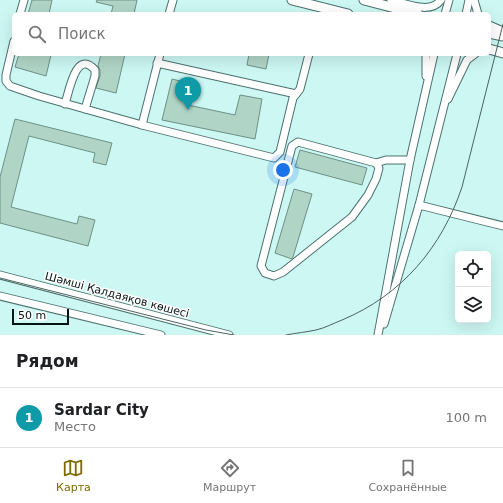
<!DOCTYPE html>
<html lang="ru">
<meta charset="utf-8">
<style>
:root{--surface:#fff;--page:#f2f2f2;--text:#202124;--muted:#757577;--line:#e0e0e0;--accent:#7d6b04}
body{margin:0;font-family:"DejaVu Sans",sans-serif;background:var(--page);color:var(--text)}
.controls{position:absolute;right:12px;bottom:12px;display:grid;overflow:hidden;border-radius:6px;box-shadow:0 4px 16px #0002}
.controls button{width:36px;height:36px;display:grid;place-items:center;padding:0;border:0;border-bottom:1px solid var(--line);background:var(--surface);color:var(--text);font:20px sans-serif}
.scale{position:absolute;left:12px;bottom:10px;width:57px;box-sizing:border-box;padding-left:4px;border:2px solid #061514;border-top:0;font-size:11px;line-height:14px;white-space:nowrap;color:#061514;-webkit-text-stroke:3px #fff;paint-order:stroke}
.you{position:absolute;left:283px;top:170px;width:14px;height:14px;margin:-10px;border:3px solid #fff;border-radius:50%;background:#1a73e8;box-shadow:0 0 0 6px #1a73e833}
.badge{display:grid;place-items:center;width:26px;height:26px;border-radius:50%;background:var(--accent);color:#fff;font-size:13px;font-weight:700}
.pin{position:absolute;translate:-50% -33px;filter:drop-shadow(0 1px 2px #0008)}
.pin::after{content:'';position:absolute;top:21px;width:14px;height:12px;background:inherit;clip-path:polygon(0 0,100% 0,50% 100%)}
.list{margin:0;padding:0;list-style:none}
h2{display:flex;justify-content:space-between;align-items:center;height:52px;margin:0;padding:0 16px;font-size:17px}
h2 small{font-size:13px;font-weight:400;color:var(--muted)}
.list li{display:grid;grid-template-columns:26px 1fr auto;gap:12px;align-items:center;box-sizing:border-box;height:60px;padding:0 16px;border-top:1px solid var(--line)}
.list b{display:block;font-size:15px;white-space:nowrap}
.list p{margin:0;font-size:13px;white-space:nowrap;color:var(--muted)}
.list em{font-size:13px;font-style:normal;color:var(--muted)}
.icon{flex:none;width:22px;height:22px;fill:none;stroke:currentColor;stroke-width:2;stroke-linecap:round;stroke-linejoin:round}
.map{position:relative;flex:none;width:503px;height:335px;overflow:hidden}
.search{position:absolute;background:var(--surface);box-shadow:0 4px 16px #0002;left:12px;right:12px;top:12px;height:44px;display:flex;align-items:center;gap:10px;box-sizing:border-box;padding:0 14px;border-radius:6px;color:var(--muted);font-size:15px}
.sheet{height:112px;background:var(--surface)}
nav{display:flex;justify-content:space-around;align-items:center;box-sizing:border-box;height:56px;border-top:1px solid var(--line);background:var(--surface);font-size:11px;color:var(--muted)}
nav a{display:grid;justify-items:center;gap:2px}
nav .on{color:var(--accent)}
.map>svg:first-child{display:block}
</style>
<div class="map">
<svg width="503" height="335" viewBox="0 0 503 335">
<rect width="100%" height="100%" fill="#ccf7f3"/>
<!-- building -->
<g fill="#b0d5c7" stroke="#6d9184">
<path d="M32 0H52L49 14H28Z"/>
<path d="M97 0H137L134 14H111L113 6 96 2Z"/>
<path d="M19 54H45L51 55 46 76 15 67Z"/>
<path d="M101 54H125L116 93 96 88 100 76V70L98 66Z"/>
<path d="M249 54H269L266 69 247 65Z"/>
<path d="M172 79 192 84 188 105 235 115 240 95 262 99 255 139 162 120Z"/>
<path d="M15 119 112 143 106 165 93 162 95 153 29 136 11 207 77 224 79 216 95 220 88 246 0 223V177Z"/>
<path d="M300 150 367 168 362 185 295 167Z"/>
<path d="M294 189 312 194 293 257 292 259 275 253Z"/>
</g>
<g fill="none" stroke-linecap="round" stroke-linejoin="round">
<!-- minor casing -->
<g stroke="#4b726f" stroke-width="9">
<g id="minor">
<path d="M391 0C405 3 430 15 441 0"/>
<path d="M474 0 478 14"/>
<path d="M20 14 24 0"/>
<path d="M169 14 173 0"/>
<path d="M445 14 449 0"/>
<path d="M466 14 469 0"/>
<path d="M489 25 503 31"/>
<path d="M14 41 6 75V81L10 86 39 96 142 125 274 158 280 152 293 98 300 89 309 54"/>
<path d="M426 54V76"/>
<path d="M157 63 296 94"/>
<path d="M448 99 467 60 475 54"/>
<path d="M65 104C69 92 76 48 95 70V76L85 109"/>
<path d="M142 125 160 54"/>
<path d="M298 142 376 163 379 168 376 179 368 195 352 217 283 272 274 276 265 273 261 266 292 146Z"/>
<path d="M376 163 386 160H410"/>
<path d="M419 205 457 54"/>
<path d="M0 275 229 335"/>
<path d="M0 296 161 335"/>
<path d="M384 324 419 205 503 226"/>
<path d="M378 335 410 160 434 54"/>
</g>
</g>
<!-- major casing -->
<g stroke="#4b726f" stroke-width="11">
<g id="major">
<path d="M292 0 348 14"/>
<path d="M364 0 418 14"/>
<path d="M489 33 503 36"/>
<path d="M489 49 503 53"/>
</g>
</g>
<!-- minor -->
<use href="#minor" stroke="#fff" stroke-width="7"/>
<!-- major -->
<use href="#major" stroke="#fff" stroke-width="9"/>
<!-- tram -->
<g stroke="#4b6461" stroke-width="1">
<path d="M0 278 206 330 234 335"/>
<path d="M286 335C296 333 307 332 316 330 325 328 334 323 342 320 402 295 442 247 462 187L503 24"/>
</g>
</g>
<g text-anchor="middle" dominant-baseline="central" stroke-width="3" stroke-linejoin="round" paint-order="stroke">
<!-- street labels -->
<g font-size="11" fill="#061514" stroke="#fff">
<text transform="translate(117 295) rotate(15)">Шәмші Қалдаяқов көшесі</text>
</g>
</g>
</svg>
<div class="controls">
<button><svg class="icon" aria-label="locate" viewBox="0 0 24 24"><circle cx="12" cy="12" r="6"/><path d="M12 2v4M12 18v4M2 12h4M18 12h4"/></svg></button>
<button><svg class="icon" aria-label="layers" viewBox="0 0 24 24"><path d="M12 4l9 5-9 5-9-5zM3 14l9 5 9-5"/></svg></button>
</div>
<div class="scale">50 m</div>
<div class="you"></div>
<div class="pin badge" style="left:188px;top:110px;background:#0f9aa8">1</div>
<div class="search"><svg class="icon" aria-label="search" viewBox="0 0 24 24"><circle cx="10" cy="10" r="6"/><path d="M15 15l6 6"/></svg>Поиск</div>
</div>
<section class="sheet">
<h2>Рядом<small></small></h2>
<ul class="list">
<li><span class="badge" style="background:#0f9aa8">1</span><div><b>Sardar City</b><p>Место</p></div><em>100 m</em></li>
</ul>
</section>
<nav>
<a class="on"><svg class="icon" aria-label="map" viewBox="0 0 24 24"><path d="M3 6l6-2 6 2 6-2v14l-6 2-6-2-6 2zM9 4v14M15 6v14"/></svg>Карта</a>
<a><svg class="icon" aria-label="directions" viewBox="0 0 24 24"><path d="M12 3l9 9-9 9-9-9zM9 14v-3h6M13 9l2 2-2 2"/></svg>Маршрут</a>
<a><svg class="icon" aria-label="saved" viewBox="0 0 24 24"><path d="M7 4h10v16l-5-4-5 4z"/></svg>Сохранённые</a>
</nav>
